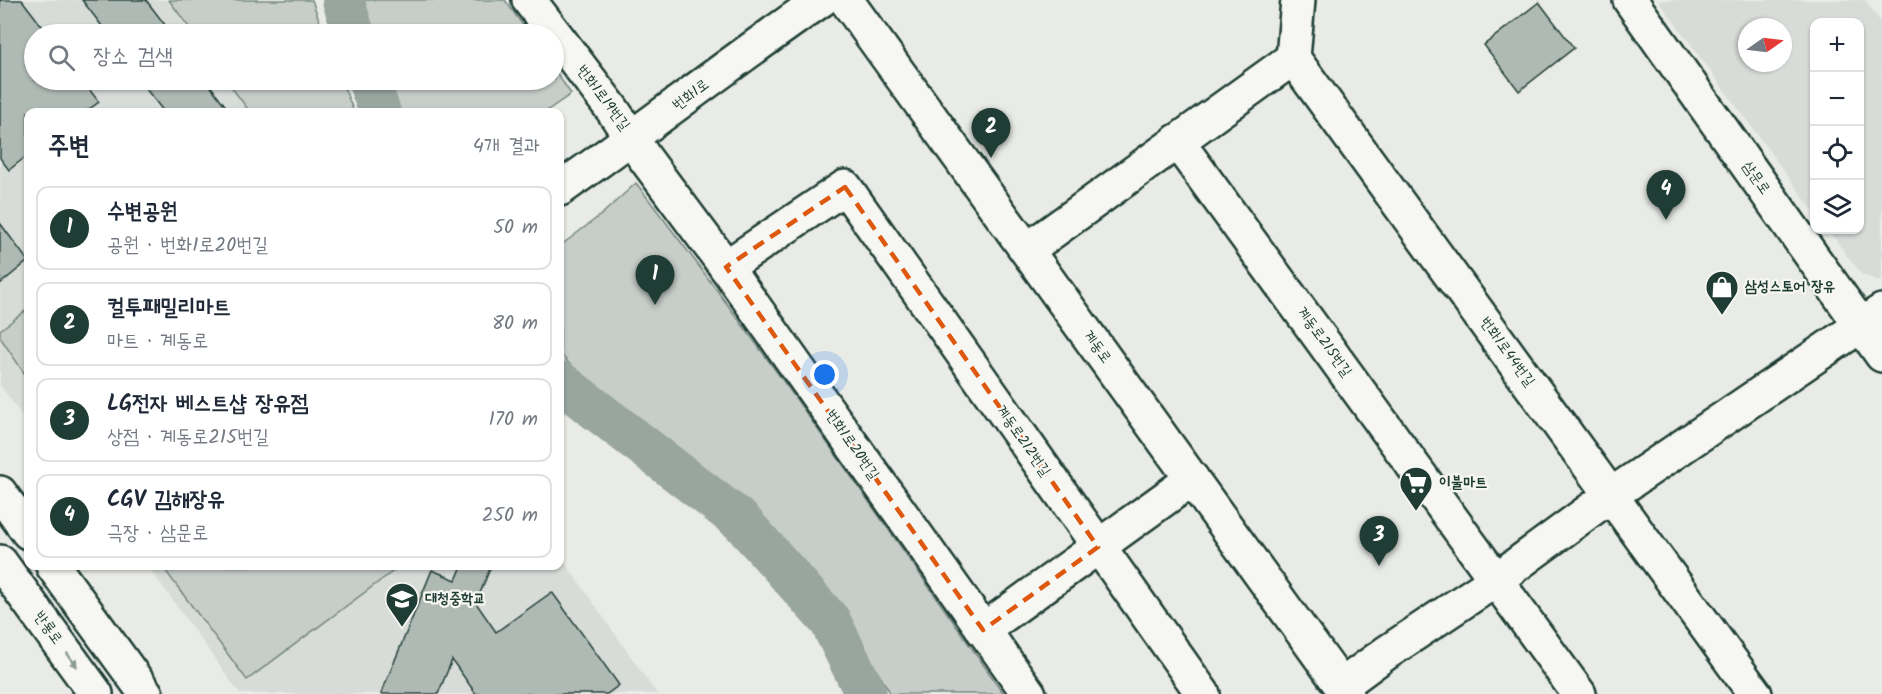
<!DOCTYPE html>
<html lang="ko">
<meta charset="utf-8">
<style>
:root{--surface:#fff;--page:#f2f2f3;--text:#1f2937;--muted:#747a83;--line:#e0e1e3;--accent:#1f3d34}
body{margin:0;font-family:Kalam,"Poor Story",sans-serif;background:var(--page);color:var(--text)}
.controls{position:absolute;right:18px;top:18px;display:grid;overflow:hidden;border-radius:12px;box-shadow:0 2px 4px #0004}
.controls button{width:54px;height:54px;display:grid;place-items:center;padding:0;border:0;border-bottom:2px solid var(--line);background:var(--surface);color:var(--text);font:30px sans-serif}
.compass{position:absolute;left:1738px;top:18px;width:54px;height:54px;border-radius:50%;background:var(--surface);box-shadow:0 2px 4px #0004;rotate:76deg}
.you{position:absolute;left:825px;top:375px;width:21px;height:21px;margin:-15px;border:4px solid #fff;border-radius:50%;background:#1a73e8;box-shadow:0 0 0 9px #1a73e833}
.badge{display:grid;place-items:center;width:39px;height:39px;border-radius:50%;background:var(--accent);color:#fff;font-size:20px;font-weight:700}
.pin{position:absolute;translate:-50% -50px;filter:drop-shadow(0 2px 3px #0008)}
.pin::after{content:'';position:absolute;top:32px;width:21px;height:18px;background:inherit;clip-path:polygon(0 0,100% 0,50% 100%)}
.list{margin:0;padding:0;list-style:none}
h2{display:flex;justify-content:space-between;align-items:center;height:78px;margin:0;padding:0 24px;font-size:26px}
h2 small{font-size:20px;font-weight:400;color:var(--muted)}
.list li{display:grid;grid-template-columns:39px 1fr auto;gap:18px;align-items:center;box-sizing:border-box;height:84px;margin:0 12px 12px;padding:0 12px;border:2px solid var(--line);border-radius:12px}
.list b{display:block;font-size:22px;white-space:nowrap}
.list p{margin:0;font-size:20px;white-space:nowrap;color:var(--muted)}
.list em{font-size:20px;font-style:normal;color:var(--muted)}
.icon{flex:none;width:33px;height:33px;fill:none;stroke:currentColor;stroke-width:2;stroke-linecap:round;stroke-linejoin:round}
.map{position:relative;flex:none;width:1882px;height:694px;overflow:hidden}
.search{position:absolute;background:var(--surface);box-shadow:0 2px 4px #0004;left:24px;top:24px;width:540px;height:66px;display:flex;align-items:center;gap:15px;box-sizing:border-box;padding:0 21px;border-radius:33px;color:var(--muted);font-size:22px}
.panel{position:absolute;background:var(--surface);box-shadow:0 2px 4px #0004;left:24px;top:108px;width:540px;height:462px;border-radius:12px}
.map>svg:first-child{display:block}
</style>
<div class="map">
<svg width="1882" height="694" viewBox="0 0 1882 694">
<rect width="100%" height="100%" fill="#e9ebe7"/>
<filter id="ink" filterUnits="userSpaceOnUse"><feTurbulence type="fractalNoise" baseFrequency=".0167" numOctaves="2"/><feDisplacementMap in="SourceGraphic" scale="12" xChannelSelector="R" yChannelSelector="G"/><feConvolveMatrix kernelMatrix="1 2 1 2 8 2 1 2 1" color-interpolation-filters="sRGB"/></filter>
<g filter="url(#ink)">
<!-- built -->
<g fill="#d8dcd8" fill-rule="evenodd">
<path d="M0 0H169L194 34H34V80H226L250 112H28V424L0 385Z"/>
<path d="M1658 0H1865L1882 24V280L1879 281 1861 274 1828 230H1860V22H1814V212ZM1747 27H1783V63H1747Z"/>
<path d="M560 555 657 694H240L148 566H560Z"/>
</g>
<!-- green -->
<g fill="#c7cec9" stroke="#73867e" stroke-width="1.5">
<path d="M169 0H312L324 34H194Z"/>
<path d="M359 0H505L529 34H370Z"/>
<path d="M554 69 571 94 545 112H398L390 98 384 80H554Z"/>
<path d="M226 80H341L354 112H250Z"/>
<path d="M636 183C764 349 883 522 1004 694H891L831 596 765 532 601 396 560 354V246L602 214Z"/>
<path d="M28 309V379L0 337V330Z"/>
<path d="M162 566H400L247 680Z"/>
</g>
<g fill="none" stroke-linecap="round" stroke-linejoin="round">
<!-- river -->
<g stroke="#99a6a0" stroke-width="42">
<path d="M343 0 354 34"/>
<path d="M368 80 380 112"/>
<path d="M560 382 741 521 830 621 866 694"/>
</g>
</g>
<!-- building -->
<g fill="#b0bab5" stroke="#1f3d34" stroke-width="1.5">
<path d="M0 0H22L48 34H34V80H82L99 102 85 112H28V155L9 170 0 158Z"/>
<path d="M82 0H146L172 34H108Z"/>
<path d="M1539 2 1574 48 1519 91 1484 45Z"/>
<path d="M139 80H206L230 112H164Z"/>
<path d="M0 223 28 261 0 284Z"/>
<path d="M462 566H491L476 603 496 632 552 592 619 685 607 694H476L452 660 438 694H381L432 570 456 580Z"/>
</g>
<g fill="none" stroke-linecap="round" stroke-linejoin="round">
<!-- minor casing -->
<g stroke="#1f3d34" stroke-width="38">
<g id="minor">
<path d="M529 0 612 109 644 157 726 267 1029 694"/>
<path d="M846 0 1347 694"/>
<path d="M1298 0 1293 58 1755 694"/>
<path d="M1630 0 1882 355"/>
<path d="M1177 141 1579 694"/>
<path d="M560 189C648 127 732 61 821 0"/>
<path d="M1027 250 1293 58"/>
<path d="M726 267 845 187 1203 694"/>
<path d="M0 493 28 532"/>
<path d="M0 562 96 694"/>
<path d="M53 566 146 694"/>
<path d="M983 630 1192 479"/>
<path d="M1341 686 1386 653 1497 579 1611 495 1882 311"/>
</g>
</g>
<!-- minor -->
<use href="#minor" stroke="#f6f6f2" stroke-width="33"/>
</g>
<!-- one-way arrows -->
<defs><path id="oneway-solid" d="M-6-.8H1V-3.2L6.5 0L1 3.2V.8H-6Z" transform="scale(1.5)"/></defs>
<use fill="#8a9a93" href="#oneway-solid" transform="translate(72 660) rotate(54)"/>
</g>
<!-- marked area -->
<path fill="none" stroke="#de580e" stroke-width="4.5" stroke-dasharray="12 8" stroke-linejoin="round" d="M845 187 1098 547 983 630 726 267Z"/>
<!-- icons -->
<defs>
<g id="shop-pin" transform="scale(1.725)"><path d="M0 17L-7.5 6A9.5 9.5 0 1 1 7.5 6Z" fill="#1f3d34" stroke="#f6f6f2"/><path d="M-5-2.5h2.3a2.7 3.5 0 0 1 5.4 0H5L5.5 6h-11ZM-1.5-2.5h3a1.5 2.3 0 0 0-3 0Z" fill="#fff"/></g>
<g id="supermarket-pin" transform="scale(1.725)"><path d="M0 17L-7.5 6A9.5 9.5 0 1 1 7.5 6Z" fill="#1f3d34" stroke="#f6f6f2"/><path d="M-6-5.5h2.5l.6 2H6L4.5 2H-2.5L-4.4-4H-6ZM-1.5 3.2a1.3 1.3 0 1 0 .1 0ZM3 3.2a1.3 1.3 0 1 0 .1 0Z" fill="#fff"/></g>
<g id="school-pin" transform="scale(1.725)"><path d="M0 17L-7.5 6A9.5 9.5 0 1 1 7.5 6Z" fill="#1f3d34" stroke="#f6f6f2"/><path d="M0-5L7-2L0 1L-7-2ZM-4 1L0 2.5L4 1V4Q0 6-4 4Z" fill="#fff"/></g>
</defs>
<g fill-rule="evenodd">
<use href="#shop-pin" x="1722" y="287"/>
<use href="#supermarket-pin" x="1416" y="483"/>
<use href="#school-pin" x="402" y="599"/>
</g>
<g text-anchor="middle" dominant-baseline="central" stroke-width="4.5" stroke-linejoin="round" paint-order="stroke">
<!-- street labels -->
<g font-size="15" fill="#1f3d34" stroke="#f6f6f2">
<text transform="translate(691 95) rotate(-37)">번화1로</text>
<text transform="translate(603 98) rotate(53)">번화1로19번길</text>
<text transform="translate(1756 178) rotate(55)">삼문로</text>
<text transform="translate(1324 342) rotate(54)">계동로215번길</text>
<text transform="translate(1097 347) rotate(54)">계동로</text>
<text transform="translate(1507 352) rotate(54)">번화1로44번길</text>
<text transform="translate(1023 441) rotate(55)">계동로212번길</text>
<text transform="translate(852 445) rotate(55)">번화1로20번길</text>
<text transform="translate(48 628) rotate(54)">반룡로</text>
</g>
<!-- poi labels -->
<g font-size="15" font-weight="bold" fill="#1f3d34" stroke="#f6f6f2" text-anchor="start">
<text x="1745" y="287">삼성스토어 장유</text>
<text x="1439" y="483">이불마트</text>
<text x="425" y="599">대청중학교</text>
</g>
</g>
</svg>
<div class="controls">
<button>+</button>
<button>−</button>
<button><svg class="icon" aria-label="locate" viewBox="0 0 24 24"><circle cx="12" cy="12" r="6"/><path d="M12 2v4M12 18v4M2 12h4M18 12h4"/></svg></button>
<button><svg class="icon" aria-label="layers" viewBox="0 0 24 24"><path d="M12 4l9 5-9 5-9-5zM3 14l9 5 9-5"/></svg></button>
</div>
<svg class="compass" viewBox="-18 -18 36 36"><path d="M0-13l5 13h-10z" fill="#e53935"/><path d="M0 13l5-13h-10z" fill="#747a83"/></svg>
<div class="you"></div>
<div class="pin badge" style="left:655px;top:305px">1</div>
<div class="pin badge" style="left:991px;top:158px">2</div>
<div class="pin badge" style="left:1379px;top:566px">3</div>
<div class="pin badge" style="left:1666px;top:220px">4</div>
<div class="search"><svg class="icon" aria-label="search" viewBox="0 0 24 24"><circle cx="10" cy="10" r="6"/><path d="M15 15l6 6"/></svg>장소 검색</div>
<section class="panel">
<h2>주변<small>4개 결과</small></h2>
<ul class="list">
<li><span class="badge">1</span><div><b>수변공원</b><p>공원 · 번화1로20번길</p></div><em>50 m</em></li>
<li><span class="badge">2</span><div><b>컬투패밀리마트</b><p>마트 · 계동로</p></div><em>80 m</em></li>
<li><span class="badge">3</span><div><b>LG전자 베스트샵 장유점</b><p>상점 · 계동로215번길</p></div><em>170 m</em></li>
<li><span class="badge">4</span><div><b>CGV 김해장유</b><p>극장 · 삼문로</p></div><em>250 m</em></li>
</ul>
</section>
</div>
